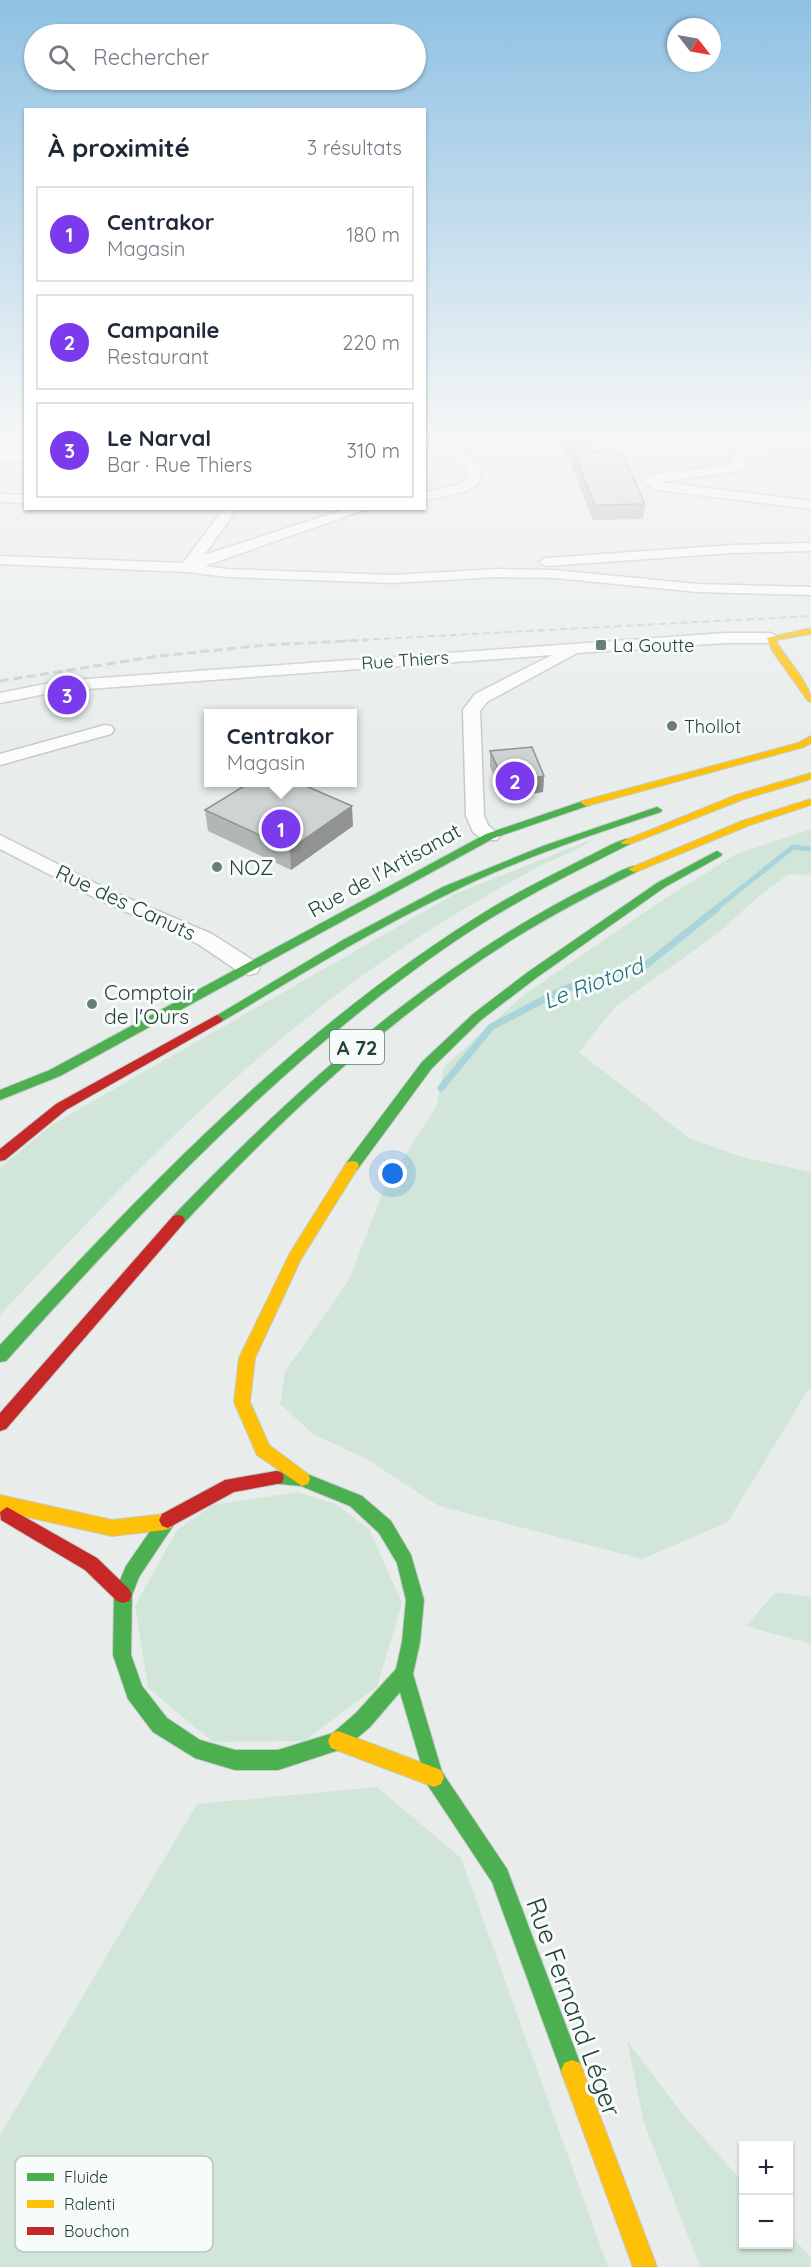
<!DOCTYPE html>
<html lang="fr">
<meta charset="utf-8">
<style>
:root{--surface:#fff;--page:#f2f2f3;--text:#1f2937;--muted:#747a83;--line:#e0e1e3;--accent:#7c3aed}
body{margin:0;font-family:Quicksand,sans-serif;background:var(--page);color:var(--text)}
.controls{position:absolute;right:18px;bottom:18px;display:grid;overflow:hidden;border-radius:0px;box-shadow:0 2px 4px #0004}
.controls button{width:54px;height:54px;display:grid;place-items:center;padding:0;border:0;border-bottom:2px solid var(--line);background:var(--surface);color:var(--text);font:30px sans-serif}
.compass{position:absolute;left:667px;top:18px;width:54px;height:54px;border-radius:50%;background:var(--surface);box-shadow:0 2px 4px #0004;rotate:121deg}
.you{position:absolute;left:393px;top:1174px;width:21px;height:21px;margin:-15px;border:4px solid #fff;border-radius:50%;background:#1a73e8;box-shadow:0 0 0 9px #1a73e833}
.badge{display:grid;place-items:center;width:39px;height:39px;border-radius:50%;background:var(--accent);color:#fff;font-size:20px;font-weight:700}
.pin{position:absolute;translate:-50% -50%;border:3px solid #fff;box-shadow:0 2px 6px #0006}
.popup{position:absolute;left:204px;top:709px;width:153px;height:78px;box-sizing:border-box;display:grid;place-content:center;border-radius:0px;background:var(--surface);filter:drop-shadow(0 2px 4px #0005);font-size:20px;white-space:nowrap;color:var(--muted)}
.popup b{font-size:22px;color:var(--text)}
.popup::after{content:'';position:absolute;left:50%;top:100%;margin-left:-12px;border:12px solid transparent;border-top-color:var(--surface)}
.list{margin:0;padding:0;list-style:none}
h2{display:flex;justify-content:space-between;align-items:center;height:78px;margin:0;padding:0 24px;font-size:26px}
h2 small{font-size:20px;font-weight:400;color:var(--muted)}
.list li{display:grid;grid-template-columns:39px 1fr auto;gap:18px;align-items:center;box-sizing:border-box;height:96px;margin:0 12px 12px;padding:0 12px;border:2px solid var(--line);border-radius:0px}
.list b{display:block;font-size:22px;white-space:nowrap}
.list p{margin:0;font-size:20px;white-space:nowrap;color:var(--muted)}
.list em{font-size:20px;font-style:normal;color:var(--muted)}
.icon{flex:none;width:33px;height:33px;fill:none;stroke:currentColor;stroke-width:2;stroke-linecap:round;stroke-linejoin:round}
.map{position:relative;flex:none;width:811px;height:2267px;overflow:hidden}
.search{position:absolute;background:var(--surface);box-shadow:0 2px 4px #0004;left:24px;top:24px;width:402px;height:66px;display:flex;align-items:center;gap:15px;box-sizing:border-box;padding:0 21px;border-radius:33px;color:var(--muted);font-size:22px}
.panel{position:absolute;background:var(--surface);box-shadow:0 2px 4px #0004;left:24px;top:108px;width:402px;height:402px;border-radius:0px}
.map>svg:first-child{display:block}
</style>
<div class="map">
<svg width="811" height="2267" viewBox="0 0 811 2267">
<rect width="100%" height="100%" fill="#e8edeb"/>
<!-- green -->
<g fill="#d1e6d8">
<path d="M811 829V875L789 874 757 898 717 934 616 1006 579 1052 689 1138 742 1157 811 1172V1389L806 1393 728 1522 642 1559 439 1506 368 1460 313 1434 280 1404 285 1372 349 1280 384 1189 437 1105 444 1067 521 997 658 903 736 854Z"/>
<path d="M593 839C588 846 554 859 542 865 471 903 403 944 339 993 214 1087 107 1201 0 1315V1168L53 1124 455 894Z"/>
<path d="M297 1492 336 1504 369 1529 402 1603 377 1687 304 1741 213 1742 148 1688 135 1606 177 1530 213 1505Z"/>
<path d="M776 1592 811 1597V1644L746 1626Z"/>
<path d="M377 1787 461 1858 608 2267H0V2135L197 1804Z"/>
<path d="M627 2041 684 2116 743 2182 744 2244H788L789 2233 811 2258V2267H700L644 2123Z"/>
</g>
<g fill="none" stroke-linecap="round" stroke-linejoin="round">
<!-- stream-far1 -->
<path stroke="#a9d4db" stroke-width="5" d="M714 910 793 847 811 849"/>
<!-- stream -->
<path stroke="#a9d4db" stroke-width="7" d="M441 1088 491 1027 564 989 646 965 716 909"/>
<!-- street casing -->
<g stroke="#c5cac8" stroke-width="3">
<g id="street">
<path d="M424 438C443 444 469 453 482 468L478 484 467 491 424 501V493L457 485 467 479 469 469 459 462 424 447Z"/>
<path d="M782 442H811V450L760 451 744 458 749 463 748 470 659 482 811 501V509L657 490 642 482 656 474 736 464 730 459C742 443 763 443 782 442Z"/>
<path d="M0 453 26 454V462L0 461Z"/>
<path d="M0 494 26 495V503L0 502Z"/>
<path d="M221 508H235L233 515 204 555 349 508H370L205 566 227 569 393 575 497 569 555 570 697 584 811 587V595L697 592 555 578 497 577 393 583 227 577 188 572 0 564V556L183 563 219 515Z"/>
<path d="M811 543V551L733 553 546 566 539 562 546 558 733 545Z"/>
<path d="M725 633H771L779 638 771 643H725L577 653 487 702 480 711 484 816 488 825 500 836 497 840H483L473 832 466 816 463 710 475 694 552 655 60 691 0 703V693L60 681Z"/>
<path d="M105 725 111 726 114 730 111 734 0 765V754Z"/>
<path d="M0 835 111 891 212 934 257 963 260 968 257 973 249 975 241 973 198 944 97 899 0 849Z"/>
</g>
</g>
<!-- fast casing -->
<g stroke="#c3cbc8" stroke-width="2">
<g id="fast">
<path d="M586 800 591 803 590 805 494 838 60 1076 0 1100V1090L50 1070 486 834Z"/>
<path d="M657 807 662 810 661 812C590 835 519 859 452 892 372 930 297 977 221 1022L217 1023 211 1019 343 940 443 887 543 846Z"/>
<path d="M626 839 630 840V844C568 875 505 906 448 946 280 1062 142 1210 6 1361L0 1362V1345C152 1182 301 1024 493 907 523 889 554 874 585 858 598 852 612 843 626 839Z"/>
<path d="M717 851 722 854 721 856 665 887 536 978 481 1020 432 1068 357 1170H347L345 1166 347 1162 422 1062 473 1014 528 972 657 883Z"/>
<path d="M634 866 640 869 638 871C594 893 551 915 510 941 387 1019 282 1118 183 1224H173L171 1220 173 1216C283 1102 399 995 537 915 559 902 582 890 605 879 614 874 624 868 634 866Z"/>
<path d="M276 1471 302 1472 362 1496 391 1521 411 1555 424 1600 420 1642 413 1674 442 1772 507 1869 583 2071 580 2079 572 2082 564 2079 492 1882 427 1784 400 1692 370 1727 345 1748 278 1770H235L195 1758 153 1732 128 1699 113 1655 114 1595 126 1566 162 1514 168 1512 174 1514 177 1520 139 1577 132 1595 131 1655 142 1686 167 1718 200 1740 235 1750H278L333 1733 356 1713 396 1669 402 1642 406 1600 397 1563 379 1533 350 1506 301 1486 270 1483 268 1478 270 1473Z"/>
</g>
</g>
<!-- slow casing -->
<g stroke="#c3cbc8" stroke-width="2">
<g id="slow">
<path d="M811 628V634L776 640C785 659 811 682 811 702L808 701 773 652 767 638Z"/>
<path d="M811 736V743L804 747 590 805 586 806 581 803 582 801 798 743Z"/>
<path d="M811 773V779L744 799 630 844H622L621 842 736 795Z"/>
<path d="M811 799V805L750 825 638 871 634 872 628 869 742 821Z"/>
<path d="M352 1161 357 1162 359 1166 301 1259 255 1358 250 1402 269 1445 308 1474 310 1479 308 1484 302 1486 257 1455 234 1402 239 1358 290 1253 347 1162Z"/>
<path d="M0 1495 112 1520 165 1514 171 1516 174 1522 171 1528 165 1530 112 1536 0 1511Z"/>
<path d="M338 1731 441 1770 444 1777 441 1784 434 1787 331 1748 328 1741 331 1734Z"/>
<path d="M572 2060 580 2063 583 2071 657 2267H633L561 2071 564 2063Z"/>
</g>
</g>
<!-- jam casing -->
<g stroke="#c3cbc8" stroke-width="2">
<g id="jam">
<path d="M217 1015 223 1019 221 1022 66 1110 5 1160 0 1161V1149L56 1104Z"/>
<path d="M178 1215 183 1216 185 1220 183 1224 6 1429 0 1431V1413L173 1216Z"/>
<path d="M276 1471 282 1473 284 1478 282 1483 234 1492 168 1528 162 1526 159 1520 162 1514 225 1480Z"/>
<path d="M7 1507 97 1558 129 1589 132 1595 129 1601 123 1603 117 1601 85 1570 1 1520 0 1512Z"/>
</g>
</g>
<!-- street -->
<use href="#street" fill="#fcfcfc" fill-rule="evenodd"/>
<!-- fast -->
<use href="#fast" fill="#4caf50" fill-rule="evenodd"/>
<!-- slow -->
<use href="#slow" fill="#ffc107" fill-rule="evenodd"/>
<!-- jam -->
<use href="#jam" fill="#c62828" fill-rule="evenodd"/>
<!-- rail-far1 -->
<path stroke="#c9cdcc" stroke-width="2" stroke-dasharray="7 4" stroke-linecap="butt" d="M340 641 811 616"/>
<!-- rail -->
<path stroke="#c9cdcc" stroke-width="3" stroke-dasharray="9 4.5" stroke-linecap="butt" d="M0 681 159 656 266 645 368 640"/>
</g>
<!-- wall -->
<g fill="#b2b6b5">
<path d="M561 431H584L592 452 645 504 643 519 593 520 560 437Z"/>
<path d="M490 751 544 776 543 792 504 798 490 767Z"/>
<path d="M205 810 353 826 291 870 208 831Z"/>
</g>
<!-- shaded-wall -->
<g fill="#919493">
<path d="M544 776 543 792 504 798 505 783Z"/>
<path d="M352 806 353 826 291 870 290 849Z"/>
</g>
<!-- building -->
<g fill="#cfd4d2" stroke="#919493" stroke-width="1.5">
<path d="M565 431H584L592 452H622L645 504 595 505Z"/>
<path d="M532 747 544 776 505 783 490 751Z"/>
<path d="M249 783H299L352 806 290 849 205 810Z"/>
</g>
<!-- sky -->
<linearGradient id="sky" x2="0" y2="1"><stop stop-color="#8fc1e3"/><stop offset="0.58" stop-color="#f5f7f6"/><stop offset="1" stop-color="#f5f7f6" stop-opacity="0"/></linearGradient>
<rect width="811" height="748" fill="url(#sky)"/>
<!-- markers -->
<g fill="#697e78" stroke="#f7fbf9" stroke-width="2">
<rect x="595" y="639" width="12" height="12" rx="3"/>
<circle cx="672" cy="726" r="6"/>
<circle cx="217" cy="867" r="6"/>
<circle cx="92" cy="1004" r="6"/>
</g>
<g text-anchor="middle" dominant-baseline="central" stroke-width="6" stroke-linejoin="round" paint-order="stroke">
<!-- far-poi labels -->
<g font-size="18" fill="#24423a" stroke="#f7fbf9" text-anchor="start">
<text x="613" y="645">La Goutte</text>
<text x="684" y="726">Thollot</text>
</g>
<!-- far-street labels -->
<g font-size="18" fill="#24423a" stroke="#f7fbf9">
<text transform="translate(405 660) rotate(-4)">Rue Thiers</text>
</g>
<!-- shield labels -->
<rect fill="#f7fbf9" stroke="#637a73" stroke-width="1.5" x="330" y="1030" width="54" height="34" rx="4.5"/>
<g font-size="20" font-weight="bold" fill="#24423a">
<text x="357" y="1047">A 72</text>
</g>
<!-- poi labels -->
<g font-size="21" fill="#24423a" stroke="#f7fbf9" text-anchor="start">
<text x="229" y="867">NOZ</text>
<text x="104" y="992">Comptoir<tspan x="104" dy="24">de l'Ours</tspan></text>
</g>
<!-- street labels -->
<g font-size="21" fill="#24423a" stroke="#f7fbf9">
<text transform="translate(384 870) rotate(-29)">Rue de l'Artisanat</text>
<text transform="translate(126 902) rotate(25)">Rue des Canuts</text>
</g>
<!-- water labels -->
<g font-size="22" font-style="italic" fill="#1c6f80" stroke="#f7fbf9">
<text transform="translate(593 983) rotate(-21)">Le Riotord</text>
</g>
<!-- near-street labels -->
<g font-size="26" fill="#24423a" stroke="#f7fbf9">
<text transform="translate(574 2007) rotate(70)">Rue Fernand Léger</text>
</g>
</g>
<!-- legend -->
<rect x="15" y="2156" width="198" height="96" rx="9" fill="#f7fbf9" stroke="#b8c4c0" stroke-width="1.5"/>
<rect x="27" y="2173" width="27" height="8" fill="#4caf50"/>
<rect x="27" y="2200" width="27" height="8" fill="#ffc107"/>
<rect x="27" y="2227" width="27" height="8" fill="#c62828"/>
<g font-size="16" fill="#24423a">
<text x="64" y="2183">Fluide</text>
<text x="64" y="2210">Ralenti</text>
<text x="64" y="2237">Bouchon</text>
</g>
</svg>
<div class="controls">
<button>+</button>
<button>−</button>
</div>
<svg class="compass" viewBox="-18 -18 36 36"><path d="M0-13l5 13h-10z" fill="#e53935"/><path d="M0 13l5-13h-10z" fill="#747a83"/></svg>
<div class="you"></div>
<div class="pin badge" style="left:281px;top:829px">1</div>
<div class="popup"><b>Centrakor</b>Magasin</div>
<div class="pin badge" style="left:515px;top:781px">2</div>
<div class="pin badge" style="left:67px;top:695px">3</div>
<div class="search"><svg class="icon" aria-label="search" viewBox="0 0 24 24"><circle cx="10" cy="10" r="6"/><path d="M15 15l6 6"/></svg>Rechercher</div>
<section class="panel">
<h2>À proximité<small>3 résultats</small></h2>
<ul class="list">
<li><span class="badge">1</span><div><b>Centrakor</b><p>Magasin</p></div><em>180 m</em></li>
<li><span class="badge">2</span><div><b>Campanile</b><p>Restaurant</p></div><em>220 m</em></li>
<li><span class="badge">3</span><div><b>Le Narval</b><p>Bar · Rue Thiers</p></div><em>310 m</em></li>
</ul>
</section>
</div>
